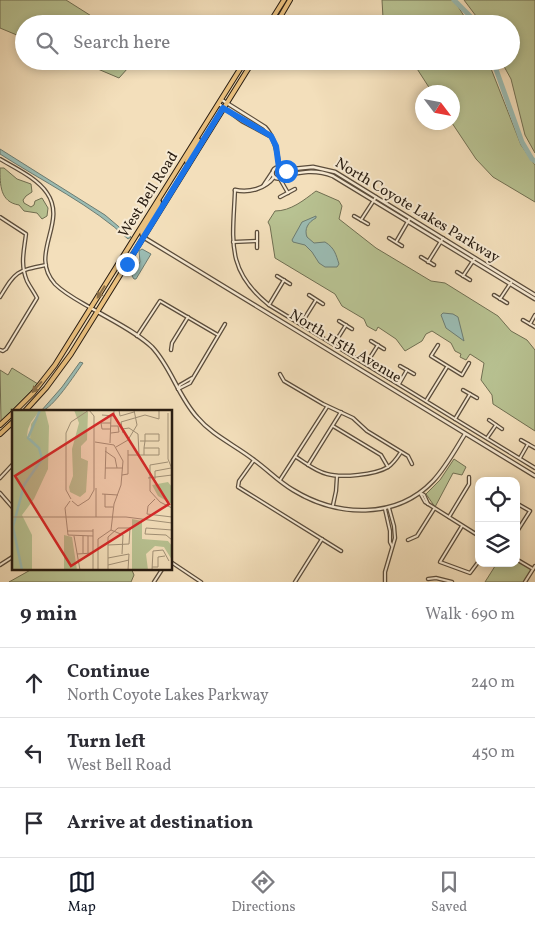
<!DOCTYPE html>
<meta charset="utf-8">
<style>
:root{--surface:#fff;--page:#f7f7f7;--text:#2b2b33;--muted:#7c7c81;--line:#e1e1e2;--accent:#111827}
body{margin:0;font-family:Vollkorn,serif;background:var(--page);color:var(--text)}
.controls{position:absolute;right:15px;bottom:15px;display:grid;overflow:hidden;border-radius:10px;box-shadow:0 2px 8px #0003}
.controls button{width:45px;height:45px;display:grid;place-items:center;padding:0;border:0;border-bottom:1px solid var(--line);background:var(--surface);color:var(--text);font:25px sans-serif}
.compass{position:absolute;left:415px;top:85px;width:45px;height:45px;border-radius:50%;background:var(--surface);box-shadow:0 2px 8px #0003;rotate:122deg}
.stop{position:absolute;width:15px;height:15px;margin:-11px;border:4px solid #1a73e8;border-radius:50%;background:#fff}
.stop.end{background:#1a73e8;border-color:#fff;box-shadow:0 1px 5px #0008}
.list{margin:0;padding:0;list-style:none}
h2{display:flex;justify-content:space-between;align-items:center;height:65px;margin:0;padding:0 20px;font-size:21px}
h2 small{font-size:16px;font-weight:400;color:var(--muted)}
.list li{display:grid;grid-template-columns:32px 1fr auto;gap:15px;align-items:center;box-sizing:border-box;height:70px;padding:0 20px;border-top:1px solid var(--line)}
.list b{display:block;font-size:19px;white-space:nowrap}
.list p{margin:0;font-size:16px;white-space:nowrap;color:var(--muted)}
.list em{font-size:16px;font-style:normal;color:var(--muted)}
.icon{flex:none;width:28px;height:28px;fill:none;stroke:currentColor;stroke-width:2;stroke-linecap:round;stroke-linejoin:round}
.map{position:relative;flex:none;width:535px;height:582px;overflow:hidden}
.search{position:absolute;background:var(--surface);box-shadow:0 2px 8px #0003;left:15px;right:15px;top:15px;height:55px;display:flex;align-items:center;gap:12px;box-sizing:border-box;padding:0 18px;border-radius:28px;color:var(--muted);font-size:19px}
.sheet{height:275px;background:var(--surface)}
nav{display:flex;justify-content:space-around;align-items:center;box-sizing:border-box;height:70px;border-top:1px solid var(--line);background:var(--surface);font-size:14px;color:var(--muted)}
nav a{display:grid;justify-items:center;gap:2px}
nav .on{color:var(--accent)}
.map>svg:first-child{display:block}
</style>
<div class="map">
<svg width="535" height="582" viewBox="0 0 535 582">
<rect width="100%" height="100%" fill="#f3dfbb"/>
<filter id="stains"><feTurbulence type="fractalNoise" baseFrequency=".004" numOctaves="4"/><feColorMatrix values="0 0 0 0 .2 0 0 0 0 .09 0 0 0 0 .02 0 0 0 .5 -.17"/></filter>
<radialGradient id="worn" r=".72"><stop offset=".6" stop-color="#630" stop-opacity="0"/><stop offset="1" stop-color="#630" stop-opacity=".3"/></radialGradient>
<!-- green -->
<g fill="#b8c292" stroke="#706f52">
<path d="M0 0H66L104 24H24V38L0 28Z"/>
<path d="M382 0H454L469 24H387L383 18Z"/>
<path d="M464 0H535V153L525 135 511 79 501 61H511V24H482Z"/>
<path d="M79 61H142L128 68 119 78Z"/>
<path d="M412 61H488L521 145 535 165V202L493 177 476 159 452 123V92H432Z"/>
<path d="M0 168H4L17 179 31 184 32 192 26 196 23 200 24 203 31 207 34 205 35 201 42 198 48 208 47 216 42 219 37 213 24 211 19 205C0 202 0 185 0 168Z"/>
<path d="M316 191 339 201 342 206 339 219 376 248 431 281 445 283 498 316 511 331 527 340 535 350V431L493 404 492 395 481 380 484 363 470 354 466 360 460 357 461 354 455 351 451 343 432 331 426 334 422 341 405 351 396 339 378 327 376 331 367 326 364 319 342 306 335 294 275 258 270 226 268 222 275 211C291 211 304 200 316 191Z"/>
<path d="M12 368 38 384 1 421 0 370 8 375Z"/>
<path d="M454 459 466 467 462 475 453 473 435 507 426 494 440 480Z"/>
<path d="M516 559 533 569 525 582H485L497 563H516Z"/>
<path d="M34 568H131L134 575 131 582H9Z"/>
</g>
<!-- water -->
<g fill="#9bbcb3" stroke="#6d7c72">
<path d="M0 149 105 215 131 237 128 239C93 206 42 181 0 154Z"/>
<path d="M316 216V218C308 222 304 229 307 237L314 243 325 242C335 248 336 255 339 264L337 267H325L319 263 312 252 305 245 293 242 292 240 302 222Z"/>
<path d="M142 249 151 254 136 279H134L132 276 140 262 139 251Z"/>
<path d="M443 313 453 314 458 317 464 341 446 328 441 315Z"/>
<path d="M80 362 83 363C76 373 52 410 41 411L62 387Z"/>
</g>
<g fill="none" stroke-linecap="round" stroke-linejoin="round">
<!-- river -->
<g stroke="#9bbcb3" stroke-width="5">
<path d="M454 0 471 17 476 24"/>
<path d="M493 61 522 142 532 159 535 161"/>
</g>
<!-- minor casing -->
<g stroke="#5b4d3c" stroke-width="4.5">
<g id="minor">
<path d="M0 159C15 168 37 178 47 193 68 223 28 254 55 284 65 294 79 301 91 308"/>
<path d="M280 179 288 193"/>
<path d="M235 190C233 240 225 270 269 305L535 468"/>
<path d="M280 197 295 189"/>
<path d="M354 216 368 224"/>
<path d="M0 217 26 234C24 251 20 264 27 281 30 287 34 292 37 298L6 349 3 351 0 350"/>
<path d="M361 220 376 197"/>
<path d="M257 232V248"/>
<path d="M389 238 402 246"/>
<path d="M233 242 257 241"/>
<path d="M396 242 410 218"/>
<path d="M421 257 434 265"/>
<path d="M428 262 443 238"/>
<path d="M457 272 470 280"/>
<path d="M277 276 290 284"/>
<path d="M463 276 475 258"/>
<path d="M309 295 323 304"/>
<path d="M494 295 507 303"/>
<path d="M0 297C16 271 16 271 46 265"/>
<path d="M500 299 512 281"/>
<path d="M269 305 284 280"/>
<path d="M523 320 535 327"/>
<path d="M339 321 352 329"/>
<path d="M301 324 316 300"/>
<path d="M530 324 535 315"/>
<path d="M137 336 160 301 218 335"/>
<path d="M371 341 384 349"/>
<path d="M334 344 346 325"/>
<path d="M438 345 431 356 462 375 469 363"/>
<path d="M171 350 172 343 188 317"/>
<path d="M366 364 378 345"/>
<path d="M400 366 414 374"/>
<path d="M280 374 284 381 323 404 353 418 367 431 408 456 412 464"/>
<path d="M399 384 407 370"/>
<path d="M178 389 190 383 225 324"/>
<path d="M178 389 180 385 192 378"/>
<path d="M463 390 477 398"/>
<path d="M426 401 447 367"/>
<path d="M455 419 470 394"/>
<path d="M489 420 502 429"/>
<path d="M333 426 381 455 388 467"/>
<path d="M487 438 496 425"/>
<path d="M521 440 535 448"/>
<path d="M296 457C306 463 315 471 327 474 341 478 375 475 388 467 394 463 397 458 401 452"/>
<path d="M520 458 528 444"/>
<path d="M254 460 239 481 238 487 341 551"/>
<path d="M308 465 341 412"/>
<path d="M0 478 14 463"/>
<path d="M280 480 327 407"/>
<path d="M0 493 14 509"/>
<path d="M420 493 425 502 479 536"/>
<path d="M420 493 424 495 428 504"/>
<path d="M516 503 530 511 516 533"/>
<path d="M333 505 336 491 337 476"/>
<path d="M385 509 390 531V542L392 546"/>
<path d="M449 517 469 484V477"/>
<path d="M462 526 440 562 470 573 479 561"/>
<path d="M408 540 417 536 434 509"/>
<path d="M516 559 533 569"/>
<path d="M171 562 201 582"/>
<path d="M0 565 14 556"/>
<path d="M428 579 436 578 452 582"/>
<path d="M154 582 163 568"/>
<path d="M295 582 322 539"/>
<path d="M385 582V572L395 538 394 526 389 508"/>
<path d="M525 582 535 566"/>
</g>
</g>
<!-- tertiary casing -->
<g stroke="#5b4d3c" stroke-width="5">
<g id="tertiary">
<path d="M222 100 265 127C275 138 278 153 279 168"/>
<path d="M219 104 242 121 270 136"/>
<circle cx="278" cy="173" r="5.5"/>
<path d="M283 170 313 167 335 172 535 295"/>
<path d="M283 176C301 172 315 169 333 176L535 299"/>
<path d="M264 185 272 173"/>
<path d="M235 190C249 193 265 189 274 177"/>
<path d="M143 237 535 476"/>
<path d="M91 308C111 320 135 331 152 347 171 367 178 396 197 417 213 436 235 445 254 460 268 470 279 482 293 490 337 517 396 520 433 481 446 467 455 450 465 434"/>
</g>
</g>
<!-- primary casing -->
<g stroke="#281c11" stroke-width="6">
<g id="primary">
<path d="M269 24 284 0"/>
<path d="M276 24 290 0"/>
<path d="M188 165 187 161 198 140"/>
<path d="M143 237 142 232 158 206 159 202"/>
<path d="M15 411 33 393 55 365 245 61"/>
<path d="M25 411 46 388 71 354 253 61"/>
<path d="M0 425 14 412"/>
<path d="M0 434 14 421"/>
</g>
</g>
<!-- minor -->
<use href="#minor" stroke="#f7ead3" stroke-width="2"/>
<!-- tertiary -->
<use href="#tertiary" stroke="#f7ead3" stroke-width="2.5"/>
<!-- primary -->
<use href="#primary" stroke="#eac07e" stroke-width="4"/>
</g>
<!-- one-way arrows -->
<defs><path id="oneway-solid" d="M-6-.8H1V-3.2L6.5 0L1 3.2V.8H-6Z" transform="scale(1.25)"/></defs>
<g fill="#896e48">
<use href="#oneway-solid" transform="translate(101 292) rotate(122)"/>
<use href="#oneway-solid" transform="translate(37 387) rotate(131)"/>
</g>
<g fill="none" stroke-linecap="round" stroke-linejoin="round">
<!-- route -->
<path stroke="#1a73e8" stroke-width="6" d="M127 264 223 108 271 136 276 146 279 168 286 171"/>
</g>
<g text-anchor="middle" dominant-baseline="central" stroke-width="4" stroke-linejoin="round" paint-order="stroke">
<!-- street labels -->
<g font-size="15" fill="#281c11" stroke="#f7ead3">
<text transform="translate(149 195) rotate(-58)">West Bell Road</text>
<text transform="translate(417 211) rotate(31)">North Coyote Lakes Parkway</text>
<text transform="translate(345 347) rotate(31)">North 115th Avenue</text>
</g>
</g>
<!-- overview -->
<g transform="translate(12 410)">
<rect width="160" height="160" fill="#f3dfbb"/>
<path d="M0 0H28L19 12 16 19 15 26 18 30 19 14 29 0H33L37 16 36 59 22 89 10 105 20 125V160H0ZM62 0 76 2 75 30 69 36V48L76 51 74 82 68 87 58 82 57 77 61 66 60 39 67 13ZM156 72 160 77V94L146 86 140 75ZM120 109 130 111V129L156 131 160 136V150L152 137 143 136 134 144 136 160H120ZM52 125 60 127 65 160H52Z" fill="#b8c292"/>
<path fill="none" stroke="#9bbcb3" stroke-width="2.5" d="M10 160 1 117 12 75 30 49 27 38 16 28 28 0"/>
<path fill="none" stroke="#a29177" stroke-width="1" d="M107 0 108 6 122 2M156 3V49L160 59M90 5 102 6V0M99 13H89L90 19H99M110 19 117 18 126 24 127 45M99 23 107 22 106 16H99M111 23 109 12 133 5 147 9V0M128 31H147V24H133V31L132 38V45M83 32 102 35 111 51 109 75 102 94 99 120M98 33 99 6M104 37 116 30 125 15 122 0M93 41 103 48 105 58M116 45H147V38H132M138 55V81L148 92 160 98M138 55 156 52M93 58H111M110 65 116 64V40M136 68 160 65M93 69 94 37M143 69V61L159 58M84 78V107M90 84 106 85M93 84V97H101M59 89 54 80V23L59 12 77 0M143 89 136 96 135 104 160 107M58 91 53 98 56 125 81 126M60 91 66 96 77 89 82 80V6L77 0M0 107H114L160 113M99 120 111 125 110 144M160 120 134 118 133 124 154 125 160 130M55 121H81M62 126 68 160M71 126V143M76 126V143M65 144 81 143M96 148 117 144 116 160M96 155 117 150M140 157H146V147L153 146M81 160V119M86 160V129L99 120M96 160V127L106 118H118L117 134 96 135M140 160 141 141 151 140 157 151"/>
<path fill="#d62828" fill-opacity="0.15" stroke="#d62828" stroke-width="2.5" d="M101 4 157 94 59 156 3 66Z"/>
<rect width="160" height="160" fill="none" stroke="#281c11" stroke-width="2.5"/>
</g>
<rect width="100%" height="100%" filter="url(#stains)"/>
<rect width="100%" height="100%" fill="url(#worn)"/>
</svg>
<div class="controls">
<button><svg class="icon" aria-label="locate" viewBox="0 0 24 24"><circle cx="12" cy="12" r="6"/><path d="M12 2v4M12 18v4M2 12h4M18 12h4"/></svg></button>
<button><svg class="icon" aria-label="layers" viewBox="0 0 24 24"><path d="M12 4l9 5-9 5-9-5zM3 14l9 5 9-5"/></svg></button>
</div>
<svg class="compass" viewBox="-18 -18 36 36"><path d="M0-13l5 13h-10z" fill="#e53935"/><path d="M0 13l5-13h-10z" fill="#7c7c81"/></svg>
<div class="stop" style="left:286px;top:171px"></div>
<div class="stop end" style="left:127px;top:264px"></div>
<div class="search"><svg class="icon" aria-label="search" viewBox="0 0 24 24"><circle cx="10" cy="10" r="6"/><path d="M15 15l6 6"/></svg>Search here</div>
</div>
<section class="sheet">
<h2>9 min<small>Walk · 690 m</small></h2>
<ul class="list">
<li><svg class="icon" aria-label="ahead" viewBox="0 0 24 24"><path d="M12 20V5M6 11l6-6 6 6"/></svg><div><b>Continue</b><p>North Coyote Lakes Parkway</p></div><em>240 m</em></li>
<li><svg class="icon" aria-label="left" viewBox="0 0 24 24"><path d="M17 20v-9H6M10 6l-5 5 5 5"/></svg><div><b>Turn left</b><p>West Bell Road</p></div><em>450 m</em></li>
<li><svg class="icon" aria-label="arrive" viewBox="0 0 24 24"><path d="M6 21V4h12l-3 4 3 4H6"/></svg><div><b>Arrive at destination</b></div></li>
</ul>
</section>
<nav>
<a class="on"><svg class="icon" aria-label="map" viewBox="0 0 24 24"><path d="M3 6l6-2 6 2 6-2v14l-6 2-6-2-6 2zM9 4v14M15 6v14"/></svg>Map</a>
<a><svg class="icon" aria-label="directions" viewBox="0 0 24 24"><path d="M12 3l9 9-9 9-9-9zM9 14v-3h6M13 9l2 2-2 2"/></svg>Directions</a>
<a><svg class="icon" aria-label="saved" viewBox="0 0 24 24"><path d="M7 4h10v16l-5-4-5 4z"/></svg>Saved</a>
</nav>
